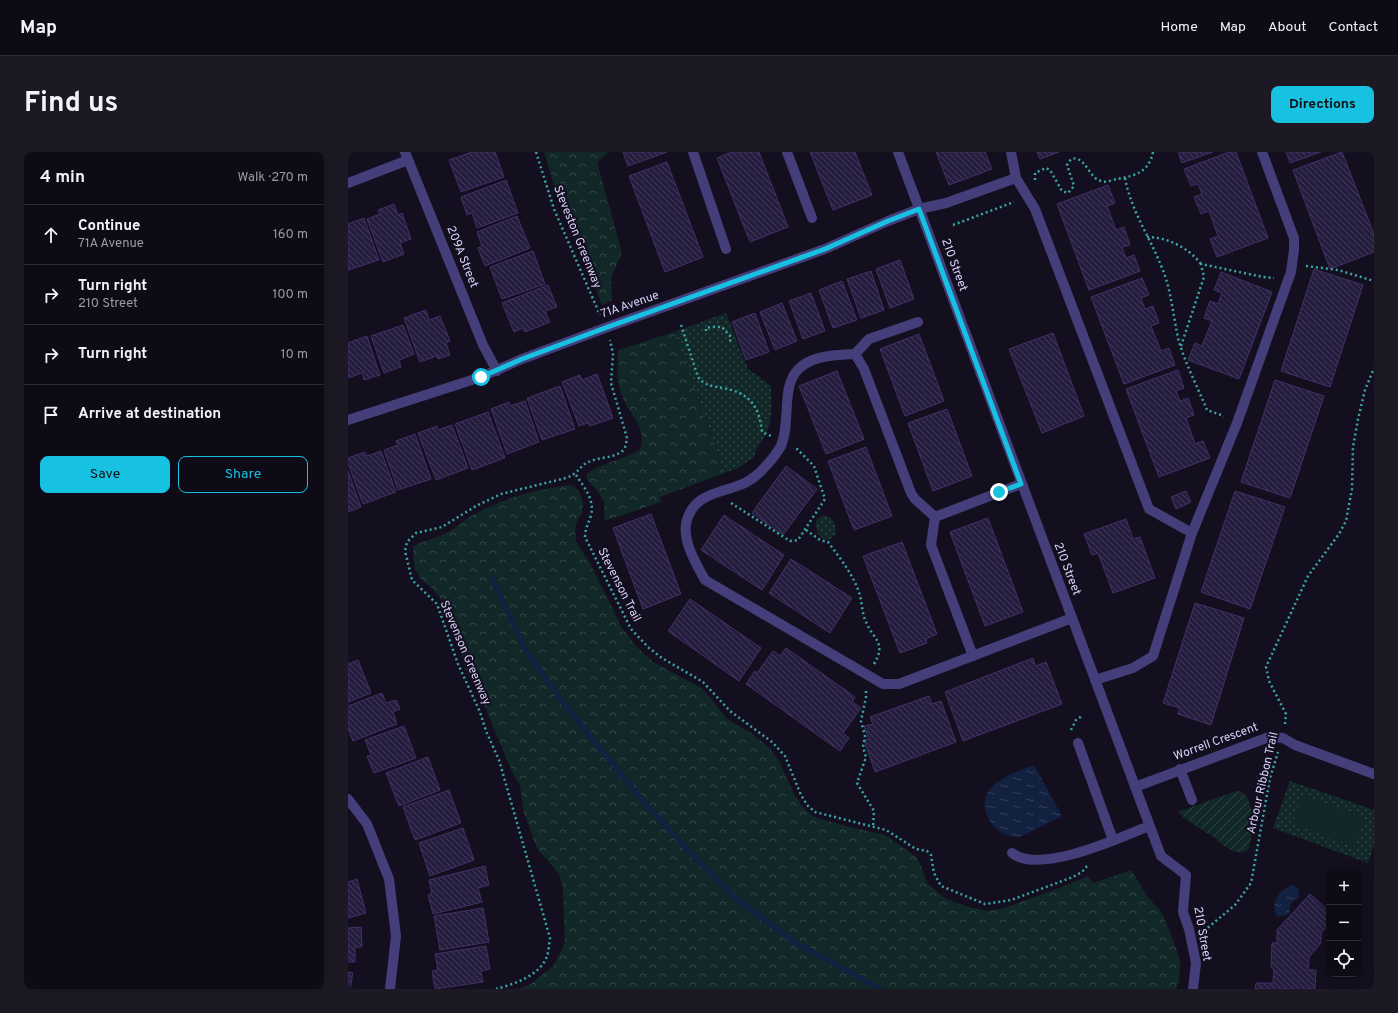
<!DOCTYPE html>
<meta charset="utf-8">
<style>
:root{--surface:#0e0b17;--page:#1c1924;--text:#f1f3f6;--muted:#9b9ba1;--line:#2e2b36;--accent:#16c1e2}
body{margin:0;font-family:Overpass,sans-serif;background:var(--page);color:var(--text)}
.controls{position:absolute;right:12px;bottom:12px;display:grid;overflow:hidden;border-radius:8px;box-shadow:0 2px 10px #0003}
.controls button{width:36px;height:36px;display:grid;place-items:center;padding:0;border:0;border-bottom:1px solid var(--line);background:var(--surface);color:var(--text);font:20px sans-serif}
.stop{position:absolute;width:12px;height:12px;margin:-9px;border:3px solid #16c1e2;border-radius:50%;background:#fff}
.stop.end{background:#16c1e2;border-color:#fff;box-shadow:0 1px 4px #0008}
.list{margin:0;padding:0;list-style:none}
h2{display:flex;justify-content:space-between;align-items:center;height:52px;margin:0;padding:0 16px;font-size:17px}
h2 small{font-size:13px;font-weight:400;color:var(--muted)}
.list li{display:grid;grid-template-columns:26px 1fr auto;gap:12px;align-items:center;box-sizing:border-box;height:60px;padding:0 16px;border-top:1px solid var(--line)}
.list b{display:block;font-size:15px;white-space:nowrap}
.list p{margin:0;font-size:13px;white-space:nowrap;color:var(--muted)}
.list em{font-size:13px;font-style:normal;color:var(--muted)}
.actions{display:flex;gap:8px;padding:12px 16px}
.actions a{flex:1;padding:9px 0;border:1px solid var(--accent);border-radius:8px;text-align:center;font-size:14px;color:var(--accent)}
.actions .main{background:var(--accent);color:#111}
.icon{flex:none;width:22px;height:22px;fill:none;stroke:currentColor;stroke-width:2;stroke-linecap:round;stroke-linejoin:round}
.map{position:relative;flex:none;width:1026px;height:837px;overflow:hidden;border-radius:8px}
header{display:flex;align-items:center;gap:24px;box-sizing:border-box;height:56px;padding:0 20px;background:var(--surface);border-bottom:1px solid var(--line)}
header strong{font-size:19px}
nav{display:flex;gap:22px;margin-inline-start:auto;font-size:14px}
.intro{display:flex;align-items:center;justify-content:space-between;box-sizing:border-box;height:96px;padding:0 24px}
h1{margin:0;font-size:28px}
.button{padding:10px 18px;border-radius:8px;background:var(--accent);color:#111;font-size:14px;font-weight:700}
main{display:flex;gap:24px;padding:0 24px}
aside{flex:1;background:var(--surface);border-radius:8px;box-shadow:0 2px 10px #0003}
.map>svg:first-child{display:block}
</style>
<header>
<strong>Map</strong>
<nav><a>Home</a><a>Map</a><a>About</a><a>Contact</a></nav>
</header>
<div class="intro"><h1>Find us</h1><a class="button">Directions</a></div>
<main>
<aside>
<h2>4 min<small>Walk · 270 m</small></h2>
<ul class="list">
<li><svg class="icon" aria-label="ahead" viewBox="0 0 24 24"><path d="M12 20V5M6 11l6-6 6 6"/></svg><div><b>Continue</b><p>71A Avenue</p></div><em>160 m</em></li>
<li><svg class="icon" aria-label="right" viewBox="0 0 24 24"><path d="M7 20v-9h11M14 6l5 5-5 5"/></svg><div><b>Turn right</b><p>210 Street</p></div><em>100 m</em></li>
<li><svg class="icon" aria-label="right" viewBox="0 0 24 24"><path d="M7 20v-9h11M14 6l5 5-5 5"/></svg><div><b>Turn right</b></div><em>10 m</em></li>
<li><svg class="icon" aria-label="arrive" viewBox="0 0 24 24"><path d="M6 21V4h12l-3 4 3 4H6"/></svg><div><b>Arrive at destination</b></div></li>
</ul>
<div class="actions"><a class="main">Save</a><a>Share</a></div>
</aside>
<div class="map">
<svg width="1026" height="837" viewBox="0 0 1026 837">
<defs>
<pattern id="grass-dots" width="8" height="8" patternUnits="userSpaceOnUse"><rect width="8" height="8" fill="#122828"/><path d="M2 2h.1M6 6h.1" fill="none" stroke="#344648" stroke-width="1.8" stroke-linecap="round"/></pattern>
<pattern id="forest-crowns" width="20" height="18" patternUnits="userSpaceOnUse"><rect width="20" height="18" fill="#122828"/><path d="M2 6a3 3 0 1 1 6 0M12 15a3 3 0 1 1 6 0" fill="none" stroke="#344648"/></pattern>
<pattern id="garden-furrows" width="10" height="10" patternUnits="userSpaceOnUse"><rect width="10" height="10" fill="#122828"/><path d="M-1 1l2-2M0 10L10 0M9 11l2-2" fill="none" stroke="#344648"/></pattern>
<pattern id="water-ripples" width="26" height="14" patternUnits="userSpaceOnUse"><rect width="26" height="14" fill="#122140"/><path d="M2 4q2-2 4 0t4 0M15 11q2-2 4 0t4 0" fill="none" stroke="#34405c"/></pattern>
<pattern id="building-back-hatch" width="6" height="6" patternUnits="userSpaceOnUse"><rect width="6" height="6" fill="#251d3e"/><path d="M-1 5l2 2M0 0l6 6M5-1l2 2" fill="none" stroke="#443d5b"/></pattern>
</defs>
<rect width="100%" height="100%" fill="#130f1f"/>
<!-- grass -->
<g fill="url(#grass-dots)">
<path d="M378 161 400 217 423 234C423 248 425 263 420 277 417 287 408 294 406 305L390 316 377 321 326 180Z"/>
<path d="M474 363C485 364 487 371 488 380 481 396 465 384 468 369Z"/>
<path d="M942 629 1026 658V694L1020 711 925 676Z"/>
</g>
<!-- forest -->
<g fill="url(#forest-crowns)">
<path d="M196 0H259V2L249 10 274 101 263 126 264 148 254 153 239 109 227 88 209 43Z"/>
<path d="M326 180 377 321 312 345 313 350 257 369 256 350 248 337 239 328V322C255 310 274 308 292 298 300 274 280 263 273 241 268 227 270 213 270 198Z"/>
<path d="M222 333C234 337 236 350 234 362L230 366 227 377 228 389 243 413 274 476 288 494 305 510 355 537 379 567 403 581 422 596 432 611 445 640 454 654 464 664 493 673 537 683 567 704 573 713 579 731 598 747 621 755 640 759 656 756 714 735 740 724 745 731 783 718 799 744 814 761 828 796 832 809 831 830 828 837H171L183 832 206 813 217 791 215 737 211 722 189 696 176 661 172 633 164 620 137 555 118 518 96 451 85 437 73 427 66 415 65 395C75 388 86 387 96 382 107 377 116 367 127 362 156 346 190 337 222 333Z"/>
</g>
<!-- garden -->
<path fill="url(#garden-furrows)" d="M888 639C896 639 898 643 901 650 908 667 905 679 901 697 887 707 874 691 863 683 852 676 840 670 830 660Z"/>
<!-- pitch -->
<path fill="#122828" d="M954 643 1017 665 1006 695 944 672Z"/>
<!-- water -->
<g fill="url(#water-ripples)">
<path d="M686 613 714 664 672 685C651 688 629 661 639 642 647 626 671 619 686 613Z"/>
<path d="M945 733 951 738V745L943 751 941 762 930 765C920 753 933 735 945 733Z"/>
</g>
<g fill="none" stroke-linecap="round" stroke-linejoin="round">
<!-- stream -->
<path stroke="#122140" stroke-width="5.5" d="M144 426 177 497 213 548 294 648 338 696 385 744 443 788 532 837"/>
</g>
<!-- building -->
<g fill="url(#building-back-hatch)" stroke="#3f3168">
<path d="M124 0H147L156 25 113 40 101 8Z"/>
<path d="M275 0H319L280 14Z"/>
<path d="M384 0H411L440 75 402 90 369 6Z"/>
<path d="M462 0H507L524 43 485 58Z"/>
<path d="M588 0H637L644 17 601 33Z"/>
<path d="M689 0H711L692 7Z"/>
<path d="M830 0H865L834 11Z"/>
<path d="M881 0H888L920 86 869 105 862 87 870 84 861 59 853 62 846 45 854 42 850 32 843 34 836 17Z"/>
<path d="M938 0H973L942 11Z"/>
<path d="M994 0 1026 82V100L982 117 945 18Z"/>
<path d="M319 10 355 105 317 120 281 24Z"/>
<path d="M158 28 170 61 129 76 124 61 119 63 113 45Z"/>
<path d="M760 33 767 51 759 54 768 78 776 75 782 93 774 95 778 106 786 103 792 119 741 138 709 52Z"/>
<path d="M46 52 50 63 54 61 63 87 52 91 56 102 35 110 19 67 32 62 30 58Z"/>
<path d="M169 64 182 96 137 114 130 96 134 94 129 80Z"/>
<path d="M16 66 31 108 0 118V72Z"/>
<path d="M185 99 197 132 154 147 142 115Z"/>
<path d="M552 108 566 147 542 156 528 117Z"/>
<path d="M966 117 1015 133 982 235 933 219Z"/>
<path d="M523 119 536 158 513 166 499 127Z"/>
<path d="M873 120 924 140 891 227 840 208 847 191 854 194 864 169 856 166 862 149 870 152 874 141 866 138Z"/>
<path d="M794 126 801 143 793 146 797 157 805 154 811 171 803 174 813 199 821 196 827 213 776 232 743 145Z"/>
<path d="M494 129 509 168 485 176 471 138Z"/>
<path d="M200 133 209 155 197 159 202 170 177 180 175 176 166 180 154 151Z"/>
<path d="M463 141 477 179 455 187 441 149Z"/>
<path d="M434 151 449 189 427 198 412 160Z"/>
<path d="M78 158 81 168 92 164 102 189 98 191 102 203 90 207 89 204 72 210 56 166Z"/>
<path d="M407 161 421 200 398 208 384 170Z"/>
<path d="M55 173 66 202 51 208 53 215 36 221 23 184Z"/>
<path d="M705 181 736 264 694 281 661 197Z"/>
<path d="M571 182 596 249 557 264 532 197Z"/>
<path d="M19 184 32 223 16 228 14 221 0 226V191Z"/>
<path d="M830 218 836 236 828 239 832 249 840 246 846 263 838 266 847 292 855 289 862 306 811 325 778 237Z"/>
<path d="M489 219 516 287 478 302 451 234Z"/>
<path d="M249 222 265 266 242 274 240 271 231 274 214 230 232 223 234 228Z"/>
<path d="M927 228 976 244 942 346 893 330Z"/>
<path d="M212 234 227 277 194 288 179 246Z"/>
<path d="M177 249 191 290 159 302 143 257 161 250 162 254Z"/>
<path d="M599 257 624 324 585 339 560 271Z"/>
<path d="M140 260 157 306 124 318 107 272Z"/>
<path d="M104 273 120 316 88 328 70 281 89 274 90 278Z"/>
<path d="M67 282 83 327 50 338 36 298 50 293 48 289Z"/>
<path d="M518 295 544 364 506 378 480 309Z"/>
<path d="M33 299 48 340 15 352 0 311V306L17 300 19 304Z"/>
<path d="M438 314 469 337 435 383 404 361Z"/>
<path d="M0 319 13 355 0 360Z"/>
<path d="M838 339 843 350 828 357 823 345Z"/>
<path d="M887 339 937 355 902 457 853 440Z"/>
<path d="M303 362 333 442 295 457 265 376Z"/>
<path d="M376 363 436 403 414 438 353 398Z"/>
<path d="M640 366 675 460 637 474 602 380Z"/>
<path d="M778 367 785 387 792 385 807 426 765 441 750 401 744 403 736 382Z"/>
<path d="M554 390 589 482 578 487 579 491 552 501 515 404Z"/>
<path d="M443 407 504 446 482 481 421 441Z"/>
<path d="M342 447 413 496 391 529 320 479Z"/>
<path d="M847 451 896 466 863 573 830 562 832 556 815 551Z"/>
<path d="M438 496 507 545 504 550 513 556 495 581 501 586 492 599 398 532 407 519 409 521 425 499 432 504Z"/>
<path d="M685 506 687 514 698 510 714 552 615 589 597 540Z"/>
<path d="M10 508 23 541 0 550V512Z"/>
<path d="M34 541 38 551 48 548 52 557 45 560 49 572 5 589 0 576V554Z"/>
<path d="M581 544 584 552 593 549 608 590 527 620 516 588 521 587 516 574 525 572 522 565Z"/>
<path d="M56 574 68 606 26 621 19 604 23 603 17 588Z"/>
<path d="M80 605 92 638 51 654 38 621Z"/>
<path d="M101 638 113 671 67 688 55 655Z"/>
<path d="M115 676 126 708 82 724 71 691Z"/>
<path d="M137 714 141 733 130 736 134 750 85 762 80 743 84 741 81 728Z"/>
<path d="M9 727 18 761 0 766V730Z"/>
<path d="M962 742 981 759V772L973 781V791L961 805 960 818H968L967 837H907L908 831H925L926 818 923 815 924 791H929V778Z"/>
<path d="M135 756 141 790 92 798 86 764Z"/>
<path d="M13 775 14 795H7V810H0V776Z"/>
<path d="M138 794 142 817 133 819 135 830 87 837 84 819 90 818 87 802Z"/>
<path d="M0 820 5 821 2 837H3H0Z"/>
</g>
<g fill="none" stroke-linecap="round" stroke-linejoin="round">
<!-- path -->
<g stroke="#39a7a7" stroke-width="2.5" stroke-dasharray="2 3" stroke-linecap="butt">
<path d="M188 0 206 57 252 163"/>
<path d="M1024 0 1026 1"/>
<path d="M777 26C783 59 802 85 814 116 824 140 825 165 831 190 838 213 850 236 859 258L876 264"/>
<path d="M687 28V21L698 16 702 18 714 39 720 41 726 34 719 13 723 7C738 3 740 26 753 29 758 31 764 28 769 27 787 24 801 20 805 0"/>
<path d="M605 73 666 50"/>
<path d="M799 85C819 85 841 96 853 112"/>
<path d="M958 114 990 118 1026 129"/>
<path d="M333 173 350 225C357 234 364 234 375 236 402 241 411 254 414 280L423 284"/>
<path d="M358 179V176L364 175H374L383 185 382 190"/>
<path d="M833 194 856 125 853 112 915 125 926 126"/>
<path d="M228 323C236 335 247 348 243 363 241 371 237 376 237 385L283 477 301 496 314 506 355 530 382 559 424 590 437 604 453 643 459 653 467 660 538 678 568 697 579 699 583 703 586 721 593 734 637 752 663 748 725 725 734 720 740 713"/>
<path d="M383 351 442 389 450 388 477 347 466 314 447 295"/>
<path d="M458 378 472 388 480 390C492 406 504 421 511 440 514 450 514 462 518 470 525 487 539 491 526 512"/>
<path d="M518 539V545L513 569 517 584 515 595 518 605 509 631 526 659 525 675"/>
<path d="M937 572 938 562 921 529 918 515 960 424 991 382 998 369 1004 337 1005 295 1010 267 1017 238 1026 216"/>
<path d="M723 578 728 568 734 564"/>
<path d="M856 779 887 753 903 731 922 626 930 600"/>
<path d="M148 837C166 832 192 824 199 804 201 799 201 792 202 786L151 608 138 579 132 560 110 512 89 452 64 428 57 399 59 390 68 381 94 375 128 354 153 342 218 326C232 321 231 313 243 309 252 305 265 306 273 300 278 297 278 291 279 286L263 231 265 202 262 188"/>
</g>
<!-- minor -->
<g stroke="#443e7a" stroke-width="10">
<path d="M57 0 135 193 149 219"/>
<path d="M345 0 378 97"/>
<path d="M439 0 464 66"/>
<path d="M550 0 813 704 838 723 835 760 841 777 848 811 845 837"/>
<path d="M663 0 668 26"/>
<path d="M0 31 60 8"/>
<path d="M570 170 521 187 507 202C490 203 468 203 454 214 431 231 444 268 433 294 429 301 422 310 416 316 412 321 403 328 397 331 375 341 347 340 339 368 333 387 348 412 357 428L535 532H551L724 466"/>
<path d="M507 202 516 217 563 341 567 347 587 365 583 393 625 504"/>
<path d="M0 268 133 225 174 207 257 176 477 97 540 69 571 57 598 51 668 26 687 57 801 357 844 381 805 504 785 516 747 528"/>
<path d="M587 365 673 332"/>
<path d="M844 381 889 271 943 120 946 98V86L914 0"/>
<path d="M730 591 765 688"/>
<path d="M832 617 844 648"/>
<path d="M787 635 921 585 935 586 947 593 1026 622"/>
<path d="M0 647 19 672 41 727 48 784 42 837"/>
<path d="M664 701C691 723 772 686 801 674"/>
</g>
</g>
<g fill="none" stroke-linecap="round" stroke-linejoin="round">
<!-- route -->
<path stroke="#16c1e2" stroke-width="5" d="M133 225 174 207 257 176 477 97 540 69 571 57 673 332 651 340"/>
</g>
<g text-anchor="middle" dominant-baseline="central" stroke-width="4" stroke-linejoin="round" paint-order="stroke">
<!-- street labels -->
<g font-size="12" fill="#d9d1fb" stroke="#130f1f">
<text transform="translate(229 85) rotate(68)">Steveston Greenway</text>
<text transform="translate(114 105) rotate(68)">209A Street</text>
<text transform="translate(606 113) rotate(70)">210 Street</text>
<text transform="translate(282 153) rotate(-19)">71A Avenue</text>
<text transform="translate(719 417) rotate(69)">210 Street</text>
<text transform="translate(271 433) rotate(63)">Stevenson Trail</text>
<text transform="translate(117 501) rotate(67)">Stevenson Greenway</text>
<text transform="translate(868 590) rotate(-20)">Worrell Crescent</text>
<text transform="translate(915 631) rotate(-77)">Arbour Ribbon Trail</text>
<text transform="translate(854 782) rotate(80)">210 Street</text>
</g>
</g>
</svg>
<div class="controls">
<button>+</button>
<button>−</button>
<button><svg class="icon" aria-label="locate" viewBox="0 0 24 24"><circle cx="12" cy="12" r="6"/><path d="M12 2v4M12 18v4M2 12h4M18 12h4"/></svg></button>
</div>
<div class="stop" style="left:133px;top:225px"></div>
<div class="stop end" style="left:651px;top:340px"></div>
</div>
</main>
